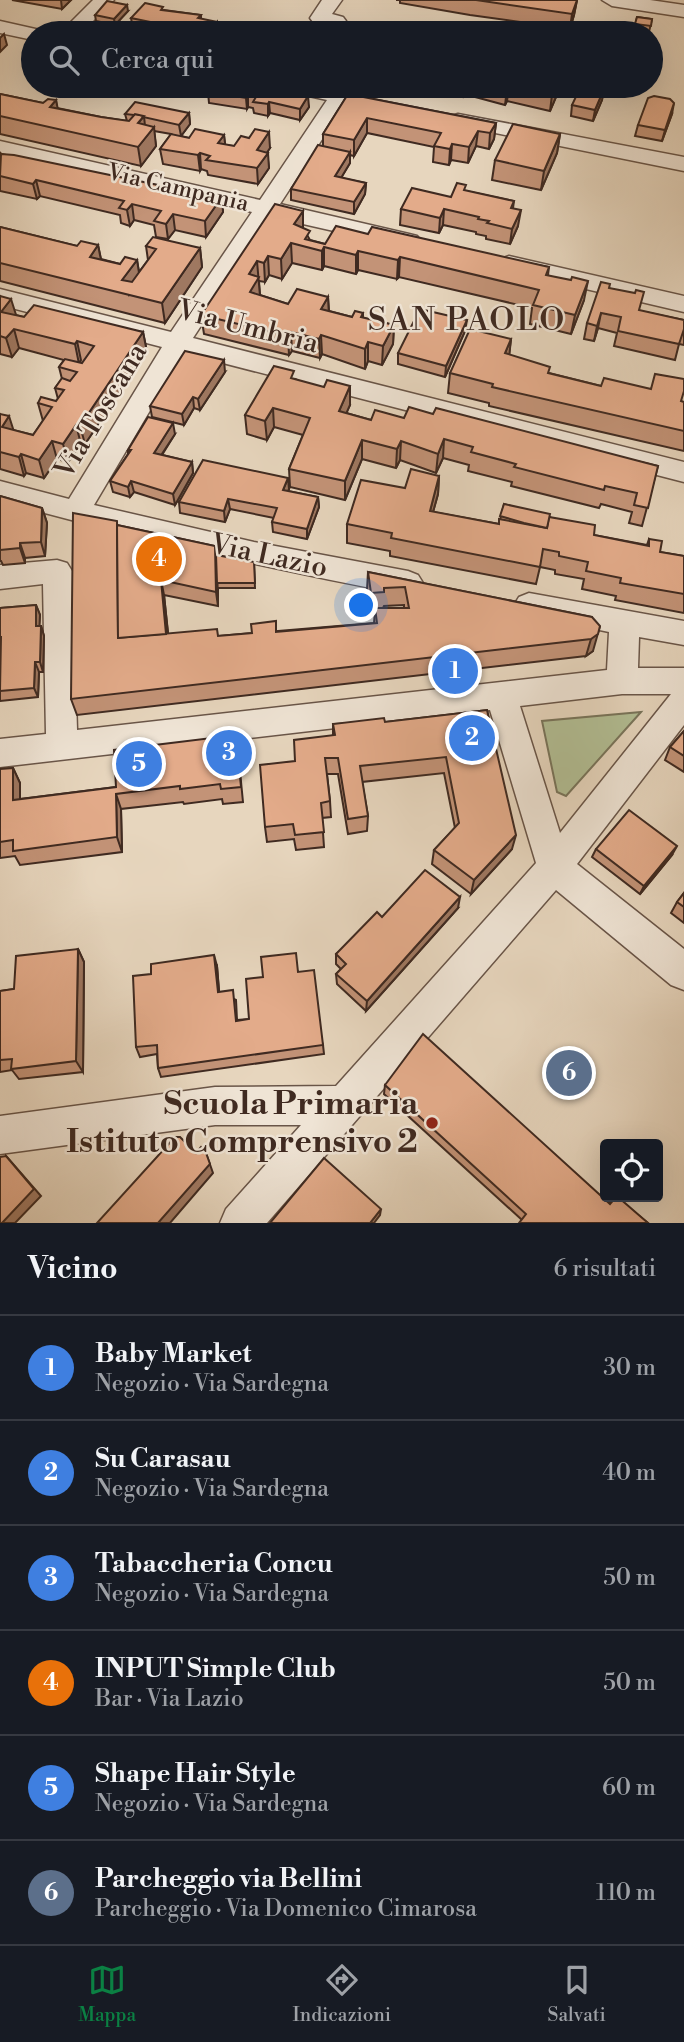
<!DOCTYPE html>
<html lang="it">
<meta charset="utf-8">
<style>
:root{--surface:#171b24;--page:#242831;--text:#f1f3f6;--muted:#9ea1a6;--line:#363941;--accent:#0b8043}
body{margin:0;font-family:"Libre Bodoni",serif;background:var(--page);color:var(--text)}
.controls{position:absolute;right:21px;bottom:21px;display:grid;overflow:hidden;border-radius:7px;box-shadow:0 7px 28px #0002}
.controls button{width:63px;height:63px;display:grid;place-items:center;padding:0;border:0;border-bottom:2px solid var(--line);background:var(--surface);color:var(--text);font:35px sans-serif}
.you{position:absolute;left:362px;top:606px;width:24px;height:24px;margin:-18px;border:5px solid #fff;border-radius:50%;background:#1a73e8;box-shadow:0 0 0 10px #1a73e833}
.badge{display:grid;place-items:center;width:46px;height:46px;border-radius:50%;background:var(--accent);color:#fff;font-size:23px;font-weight:700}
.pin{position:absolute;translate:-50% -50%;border:4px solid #fff;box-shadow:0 2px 7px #0006}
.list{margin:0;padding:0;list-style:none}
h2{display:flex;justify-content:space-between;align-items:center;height:91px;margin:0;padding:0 28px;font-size:30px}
h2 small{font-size:23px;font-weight:400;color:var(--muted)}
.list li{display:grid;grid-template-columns:46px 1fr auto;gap:21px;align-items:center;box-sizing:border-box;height:105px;padding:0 28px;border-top:2px solid var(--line)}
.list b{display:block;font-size:26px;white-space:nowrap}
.list p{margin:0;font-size:23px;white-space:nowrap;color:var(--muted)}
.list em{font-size:23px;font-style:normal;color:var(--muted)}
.icon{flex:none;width:38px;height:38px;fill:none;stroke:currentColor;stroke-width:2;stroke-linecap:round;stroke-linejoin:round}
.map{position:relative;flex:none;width:684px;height:1223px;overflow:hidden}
.search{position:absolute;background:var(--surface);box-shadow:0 7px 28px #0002;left:21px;right:21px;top:21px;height:77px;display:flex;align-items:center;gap:18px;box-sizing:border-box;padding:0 24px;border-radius:38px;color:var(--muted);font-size:26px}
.sheet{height:721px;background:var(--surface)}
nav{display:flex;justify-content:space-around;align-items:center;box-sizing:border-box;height:98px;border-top:2px solid var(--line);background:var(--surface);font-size:19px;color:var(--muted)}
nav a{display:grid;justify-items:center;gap:4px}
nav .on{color:var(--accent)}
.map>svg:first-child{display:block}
</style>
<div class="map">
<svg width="684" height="1223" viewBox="0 0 684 1223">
<rect width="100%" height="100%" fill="#e7d6be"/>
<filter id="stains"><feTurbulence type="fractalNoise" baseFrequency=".00286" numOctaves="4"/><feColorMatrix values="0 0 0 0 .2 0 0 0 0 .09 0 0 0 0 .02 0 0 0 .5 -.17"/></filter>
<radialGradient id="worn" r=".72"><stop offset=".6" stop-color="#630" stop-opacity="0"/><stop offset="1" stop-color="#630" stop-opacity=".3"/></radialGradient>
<!-- green -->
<path fill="#b2be94" stroke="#78745a" stroke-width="2" d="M641 712 566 796 557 792 542 721Z"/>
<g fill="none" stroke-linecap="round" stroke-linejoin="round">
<!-- minor casing -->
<g stroke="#695548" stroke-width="3">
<g id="minor">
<path d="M93 0H114L81 33H60Z"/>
<path d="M322 0H342L332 14 343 17 346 21 337 33H317L323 24 313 22 310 18Z"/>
<path d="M602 0H650L684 5V17L612 6Z"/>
<path d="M0 21 40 30 42 33H33V40L0 33Z"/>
<path d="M279 86H318L364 96 367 100 364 104H345L280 204 409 234 417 236 421 241 417 246 409 248 272 217 193 338 684 462V482L184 353 94 505 254 542 408 571 418 575 423 583 418 591 408 595C270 569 134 538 0 501V481L69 499 162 347 0 305V289L171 332 252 212 0 153V141L260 200 327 100 282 90Z"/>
<path d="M458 114 684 157V171L451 124 447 120 451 116Z"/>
<path d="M509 256 684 296V312L501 269 497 264 501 259Z"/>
<path d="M57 560 67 563 72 571 77 730 607 670 609 632 519 613 514 605 519 597 529 593 684 621V645L639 637 638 668H684V725L577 864 684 949V990L671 985 556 890 267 1223H220L226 1209 301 1125H215L0 1154V1116L215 1087 336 1086 536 863 490 710 0 767V739L46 734 43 584 0 589V565ZM622 694H671L560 833 520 706Z"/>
</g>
</g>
<!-- minor -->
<use href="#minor" fill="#efe4d5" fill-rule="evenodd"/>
</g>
<!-- wall -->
<g fill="#c39377" stroke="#3f2a21" stroke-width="2" fill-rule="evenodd">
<path d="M12 0H71L62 9Z"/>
<path d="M396 0H577L574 15 570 29 470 15 400 3V0Z"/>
<path d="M164 10 201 15V19L217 33H150L133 29 131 18Z"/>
<path d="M128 11 115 25 96 21 95 15Z"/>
<path d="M637 17 652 19 649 32 634 30Z"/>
<path d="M401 86H558L556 97 550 111 507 101 505 105 464 94 463 97Z"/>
<path d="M268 89 276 90 305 89V96L309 107 300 120 270 113 268 116 254 113 253 108 248 107 247 109 209 103 208 92Z"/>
<path d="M604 89 602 100 593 121 571 116 572 105Z"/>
<path d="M0 94 43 103 56 100 57 108 101 117 127 121 125 114 189 113 190 124 181 136 189 138 224 135 225 145 234 146 270 148 267 152 269 168 258 184 208 175 207 171 201 169 200 171 163 164 160 149 171 134 154 131 156 146 141 166 0 134Z"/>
<path d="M348 94 496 123 494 139 489 149 476 146 468 163 451 160 449 165 433 162 434 147 367 133 354 156 350 155V163L341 178 366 183 365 194 354 214 291 200V189L323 146V134Z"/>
<path d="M672 114 662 141 635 136 638 125Z"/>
<path d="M560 134 557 153 541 190 492 180 495 160Z"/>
<path d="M0 152 1 154 177 189V193L191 196 222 197 223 212 206 237 175 230 168 239 156 237 154 225 134 220 130 226 121 223 120 215 40 196 37 199 0 191Z"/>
<path d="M466 191 514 201 513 208 518 226 510 244 486 239V236L476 234V232L443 225 439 233 400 225 401 209 451 197Z"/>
<path d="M303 211V228L310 240 325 244 368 234 549 267 548 275 584 300 571 334 530 324 532 308 399 277 397 279 358 270 356 274 324 266 322 270 292 263 282 279 269 275 265 282 259 281 260 295 288 304 328 297 329 311 352 317 363 313V318L394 325 393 344 382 365 368 361 365 369 322 354 320 358 292 351 289 355 204 334 201 315Z"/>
<path d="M0 227 77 246 98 245 101 259 120 264 137 260 139 272 148 260 146 246 200 248 202 267 165 323 0 281Z"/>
<path d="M609 288 640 311 684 320V345L679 344 675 360 614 346 617 333 598 328 594 341 584 339 587 323Z"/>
<path d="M0 296 16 315 24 317 143 332 147 352 85 444H81L68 462 57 459 44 478 26 473 24 476 0 469V414L13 430 33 435 43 421 38 403 56 401 58 399 55 388 62 379 59 367 64 360 19 348 12 357 0 354Z"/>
<path d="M465 331 445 377 398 364V353Z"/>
<path d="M511 339 509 355 549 373 601 386 684 402V451L489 406V403L448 393 450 373Z"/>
<path d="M225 372 200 410 194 408 184 425 152 417 150 406Z"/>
<path d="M295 379 350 405 346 413 371 420 404 418 433 414 658 466 642 526 629 523 632 512 601 504 599 508 511 486 512 482 468 471 469 465 443 458 436 473 400 460 396 468 362 459 345 500 290 487 289 469 303 435 274 427 267 440 247 434 245 415Z"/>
<path d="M175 434 162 455 192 462 193 473 175 505 134 492 130 497 113 492 110 481 128 454V450Z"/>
<path d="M439 476 438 494 433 512 499 524 504 504 549 517 594 535 647 545 649 539 660 552 684 556V613L615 600 616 596 582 589 584 579 555 574V570L540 567 536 584 390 556V551L347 543V524L405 488Z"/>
<path d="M289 489 288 491 318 497 319 507 307 539 273 532 272 522 274 518 230 509 225 522 180 513 179 502Z"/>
<path d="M0 496 42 508 47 523 45 556 25 558V563L3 565 1 561H0Z"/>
<path d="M117 521V525L215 546 216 555 254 562 255 588H218V606L164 595 168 634 218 636 374 623 375 610 371 611 367 590 368 572 592 617 593 651 586 656 77 715 71 699ZM404 605V608H383L384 606Z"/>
<path d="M36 605 40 615 39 626H41L44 636 43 672H39L38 697 0 701V608Z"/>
<path d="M487 710 512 849 471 894 432 864 434 850 455 828 444 773 362 782 368 816 367 831 348 834 338 774H327L330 801 331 817 322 818 324 847 296 850 294 839 267 842 265 827 295 761 333 735V724L385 722Z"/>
<path d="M684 731V772L665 760 670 747Z"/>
<path d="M238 751 243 802 223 804 222 799 184 804 183 802 121 809 122 852 20 865 15 856 0 858V769L13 768 20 783V799L116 787Z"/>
<path d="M596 849 672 855 640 894 592 857Z"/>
<path d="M684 893V923L671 913 677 902Z"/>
<path d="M458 908 366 1011 337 984 336 974 341 969 336 964V954L382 917Z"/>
<path d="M78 949 84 962 83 1072 19 1079 12 1070 0 1072V991L14 989Z"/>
<path d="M217 966 219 992 236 1000 237 1020 249 1019 298 972 323 1045 324 1054 161 1077 158 1068 157 1054 140 1057 136 1047Z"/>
<path d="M385 1085 610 1203 616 1197 648 1223 522 1220 384 1094Z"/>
</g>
<!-- shaded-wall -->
<g fill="#9f7861" stroke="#3f2a21" stroke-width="2">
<path d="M61 0H71L62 9Z"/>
<path d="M577 0 574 15 570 29 572 14Z"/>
<path d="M127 5 128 11 115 25 114 19Z"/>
<path d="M217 22V33H208Z"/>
<path d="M4 34 7 45 0 52V38Z"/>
<path d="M509 86 507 101 505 105 507 89Z"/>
<path d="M556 86H558L556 97 550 111 552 95Z"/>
<path d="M604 89 602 100 593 121 595 110Z"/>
<path d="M248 95V107L247 109 246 98Z"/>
<path d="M308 96 309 107 300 120V109Z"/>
<path d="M56 100 60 120 50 107Z"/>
<path d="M269 102 270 113 268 116V104Z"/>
<path d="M674 103 672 114 662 141 665 130Z"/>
<path d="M189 113 190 124 181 136 179 125Z"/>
<path d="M144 116 146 136 138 123Z"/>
<path d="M367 118V133L354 156V140Z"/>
<path d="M496 123 494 139 489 149 490 133Z"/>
<path d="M154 127 156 146 141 166 138 147Z"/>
<path d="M478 131 476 146 468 163 469 147Z"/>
<path d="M269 132 270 148 258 166 257 150Z"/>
<path d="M560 134 557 153 541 190 544 171Z"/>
<path d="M224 135 226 151 218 143Z"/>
<path d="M452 144 451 160 449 165 450 149Z"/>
<path d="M350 152V163L335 188V176Z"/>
<path d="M200 153 201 169 200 171 198 155Z"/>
<path d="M268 153 269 168 258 184 257 168Z"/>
<path d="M36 180 40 196 37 199 33 184Z"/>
<path d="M366 183 365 194 354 214V202Z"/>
<path d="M222 197 223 212 206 237 205 221Z"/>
<path d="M132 204 134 220 130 226 127 210Z"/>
<path d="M444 209 443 225 439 233 440 218Z"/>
<path d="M521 210 518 226 510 244 512 229Z"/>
<path d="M303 211V230L294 224Z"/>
<path d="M173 214 175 230 168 239 166 224Z"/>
<path d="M291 243 292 263 282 279 281 259Z"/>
<path d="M98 245 102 265 90 257Z"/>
<path d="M324 247V266L322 270V251Z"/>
<path d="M200 248 202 267 165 323 162 303Z"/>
<path d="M358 251V270L356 274V255Z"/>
<path d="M268 256 269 275 265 282 264 263Z"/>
<path d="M400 257 399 277 397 279 398 260Z"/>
<path d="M137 260 140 279 129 295 122 280Z"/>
<path d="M257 261 260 296 251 311 249 274Z"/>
<path d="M588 281 584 300 571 334 575 315Z"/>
<path d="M328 297 329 316 321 309Z"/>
<path d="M11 299 17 318 1 312Z"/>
<path d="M601 313 598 328 594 341 597 326Z"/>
<path d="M467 320 465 331 445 377 446 366Z"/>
<path d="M394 325 393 344 382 365 383 346Z"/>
<path d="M14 329 19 348 12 357 6 338Z"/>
<path d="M143 332 147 352 85 444 80 426Z"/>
<path d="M291 332 292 351 289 355 288 336Z"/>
<path d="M321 335 322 354 320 358 319 339Z"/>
<path d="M511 339 509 358 505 353Z"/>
<path d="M77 341 81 360 79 364 75 344Z"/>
<path d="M368 342V361L365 369V349Z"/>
<path d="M224 360 225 372 200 410 198 399Z"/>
<path d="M350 386V405L339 430V411Z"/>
<path d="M193 397 194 408 184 425 182 414Z"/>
<path d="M273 408 274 427 267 440 265 421Z"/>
<path d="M9 416 15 435 2 427Z"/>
<path d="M173 423 175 434 156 463 154 453Z"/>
<path d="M76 425 81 444 68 462 63 444Z"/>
<path d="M444 439 443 458 436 473 438 454Z"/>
<path d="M362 440V459L345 500V481Z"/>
<path d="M52 441 57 459 44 478 39 460Z"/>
<path d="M401 441 400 460 396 468 397 449Z"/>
<path d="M21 454 26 473 24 476 19 457Z"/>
<path d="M192 462 193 473 175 505 173 494Z"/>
<path d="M439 476 438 494 428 530 430 511Z"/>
<path d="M288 478 289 489 284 500 283 490Z"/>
<path d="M131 481 134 492 130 497 128 487Z"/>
<path d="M318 497 319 507 307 539V529Z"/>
<path d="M228 499 230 509 225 522 224 511Z"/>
<path d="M42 508 47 523 45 556 41 542Z"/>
<path d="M20 543 25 558V563L20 548Z"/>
<path d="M215 546 217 560 218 606 216 592Z"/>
<path d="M161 580 164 595 170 651 167 637Z"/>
<path d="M36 605 40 615 39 636 36 626Z"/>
<path d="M41 626 44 636 43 672 40 662Z"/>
<path d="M600 626 593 651 586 656 591 639Z"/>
<path d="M35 662 39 672 38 697 34 688Z"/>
<path d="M13 768 20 783V816L13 800Z"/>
<path d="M116 794 121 809 122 852 117 837Z"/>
<path d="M516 835 512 849 471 894 474 880Z"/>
<path d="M677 846 672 855 640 894 644 886Z"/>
<path d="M460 897 458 908 366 1011 367 1001Z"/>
<path d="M78 949 84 962 83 1072 76 1061Z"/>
<path d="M214 955 217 966 220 1002 218 992Z"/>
<path d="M206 1153 213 1173 170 1223H158Z"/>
<path d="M6 1156 41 1196 15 1223H2Z"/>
<path d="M381 1209 380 1215 374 1223H370Z"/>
</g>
<!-- building -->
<g fill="#e3ab8a" stroke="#3f2a21" stroke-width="2">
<path d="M476 0H577L572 14Z"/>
<path d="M107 1 127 5 114 19 95 15Z"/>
<path d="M145 3 163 7 161 10 201 15 198 18 217 22 208 33H186L189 29 149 24 151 22 131 18Z"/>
<path d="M637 17 652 19 651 26 635 24Z"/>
<path d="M237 25 256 29 258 25 278 30 276 32 282 33H230Z"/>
<path d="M212 86H264L263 88 276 90 279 86H288L305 89 301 95 308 96 300 109 269 102 268 104 253 102 256 97 248 95 246 98 208 92Z"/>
<path d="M493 86H509L507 89Z"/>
<path d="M509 86H556L552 95Z"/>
<path d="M581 86 604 89 595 110 572 105Z"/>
<path d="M0 94 43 103 48 99 56 100 50 107 101 117 129 121 135 114 144 116 138 123 154 127 138 147 0 116Z"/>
<path d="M348 94 496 123 490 133 478 131 469 147 452 144 450 149 434 146 441 133 367 118 354 140 323 134Z"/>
<path d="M654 96 670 99 674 103 665 130 638 125 648 98Z"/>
<path d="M135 102 189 113 179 125 143 117 144 116 135 114 134 115 125 114Z"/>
<path d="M513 124 560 134 544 171 495 160Z"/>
<path d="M195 129 224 135 218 143 234 146 241 136 249 138 255 129 269 132 257 150 268 153 257 168 206 160 210 156 200 153 198 155 160 149 171 134 189 138Z"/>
<path d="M318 145 350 152 335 176 366 183 354 202 291 189Z"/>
<path d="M1 154 14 155 177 189 175 192 191 196 194 191 222 197 205 221 173 214 166 224 154 221 161 211 132 204 127 210 119 208 124 201 36 180 33 184 0 176Z"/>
<path d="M457 183 466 185 464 190 514 201 511 208 521 210 512 229 487 223 489 221 478 219 479 217 444 209 440 218 401 209 412 188 451 197Z"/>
<path d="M275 204 303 211 294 224 310 231 305 239 325 244 336 226 368 234 372 227 549 267 546 275 571 280 572 277 588 281 575 315 533 305 539 290 400 257 398 260 358 251 356 255 324 247 322 251 291 243 281 259 268 256 264 263 257 261 249 274 259 277 250 292 288 304 297 289 328 297 321 309 352 317 355 311 363 313 361 317 394 325 383 346 368 342 365 349 321 335 319 339 291 332 288 336 201 315Z"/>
<path d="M0 227 77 246 81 241 98 245 90 257 120 264 125 257 137 260 122 280 132 282 156 249 146 246 153 237 200 248 162 303 0 263Z"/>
<path d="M601 282 610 284 609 288 635 293 636 290 644 292 639 310 684 320V329L679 344 618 331 621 317 601 313 597 326 587 323Z"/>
<path d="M0 296 11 299 1 312 24 317 34 305 143 332 80 426 76 425 63 444 52 441 39 460 21 454 19 457 0 452V414L9 416 2 427 33 435 52 407 38 403 41 397 56 401 64 390 55 388 62 378 70 381 77 372 59 367 65 359 82 363 94 346 77 341 75 344 14 329 6 338 0 336Z"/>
<path d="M420 309 467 320 446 366 398 353Z"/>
<path d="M470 329 511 339 505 353 550 367 548 373 601 386 604 378 651 389 655 374 684 379V391L681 401 684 402V431L492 387 493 384 450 373Z"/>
<path d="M185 351 224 360 198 399 193 397 182 414 150 406Z"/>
<path d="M274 366 294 371 291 378 324 387 327 380 350 386 339 411 371 420 375 410 404 418 409 407 433 414 436 408 658 466 648 508 634 505 637 493 605 486 604 490 514 467 516 464 471 452 473 447 444 439 438 454 401 441 397 449 362 440 345 481 289 469 310 418 273 408 265 421 245 415Z"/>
<path d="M148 417 173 423 154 453 192 462 173 494 131 481 128 487 110 481 131 450H128Z"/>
<path d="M203 460 288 478 283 490 318 497 307 529 272 522 277 508 228 499 224 511 179 502Z"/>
<path d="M411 469 439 476 430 511 499 524V519L547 528 549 517 595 525 594 535 649 546V539L662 541 660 552 684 556V594L620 583 621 578 586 571 588 562 559 556V552L543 549 540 567 391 538 392 533 347 524 361 480 405 488Z"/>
<path d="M0 496 42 508 41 542 20 543V548L0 550Z"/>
<path d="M504 504 550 514 547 528 524 523 500 516Z"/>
<path d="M73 513 117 521 118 638 217 629 218 636 252 633 251 624 276 621V632L377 623 375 608H409L405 587 384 588V592L371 593 368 572 592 617 600 626 598 634 591 639 71 699Z"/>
<path d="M117 525 215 546 216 592 161 580 166 634 118 638Z"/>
<path d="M216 555 254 562 255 583H217Z"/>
<path d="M36 605V626H41L40 662H35L34 688 0 691 1 637H0V608Z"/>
<path d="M487 710 516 835 474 880 434 850 459 823 446 757 360 766 368 816 348 819 338 758H325L330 801 321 803 324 832 295 835 293 824 265 827 260 765 295 761 294 740 335 735 333 724 384 718 385 722Z"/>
<path d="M684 731V756L670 747Z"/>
<path d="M236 735 241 787 221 789 220 784 180 789V786L116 794 117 837 13 851V840L0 842V769L13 768V800L116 787 114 750Z"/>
<path d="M629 810 677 846 644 886 596 849Z"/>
<path d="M425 870 460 897 367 1001 336 974 346 964 336 954 377 912 382 917Z"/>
<path d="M684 893V907L677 902Z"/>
<path d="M78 949 76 1061 11 1069 12 1059 0 1060V991L14 989 16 956Z"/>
<path d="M296 953 298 972 314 970 323 1045 158 1068 157 1045 136 1047 133 976 151 974V964L214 955 218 992 233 990 236 1021 249 1019 246 979 263 977 261 957Z"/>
<path d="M423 1034 610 1204 616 1197H618L648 1223H519L526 1214 385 1085Z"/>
<path d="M175 1137H180L196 1153 201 1147 206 1153 210 1164 158 1223H97Z"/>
<path d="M6 1156 34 1189 2 1223H0V1157Z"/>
<path d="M324 1158 381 1209 370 1223H270Z"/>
</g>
<!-- markers -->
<circle fill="#8f2418" stroke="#efe4d5" stroke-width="2.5" cx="432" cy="1123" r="7"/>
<g text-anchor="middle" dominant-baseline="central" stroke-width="5" stroke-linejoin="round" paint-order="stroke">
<!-- far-street labels -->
<g font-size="23" fill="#3f2a21" stroke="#efe4d5">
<text transform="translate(178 188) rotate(13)">Via Campania</text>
</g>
<!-- street labels -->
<g font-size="28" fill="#3f2a21" stroke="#efe4d5">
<text transform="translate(248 327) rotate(14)">Via Umbria</text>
<text transform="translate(101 411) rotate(-59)">Via Toscana</text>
<text transform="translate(269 556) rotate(12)">Via Lazio</text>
</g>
<!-- quarter labels -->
<g font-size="32" letter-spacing="2" fill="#3f2a21" stroke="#efe4d5">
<text x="467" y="320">SAN PAOLO</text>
</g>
<!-- near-poi labels -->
<g font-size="33" font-weight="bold" fill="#3f2a21" stroke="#efe4d5" text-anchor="end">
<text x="418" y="1104">Scuola Primaria<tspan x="418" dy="38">Istituto Comprensivo 2</tspan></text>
</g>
</g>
<rect width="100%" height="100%" filter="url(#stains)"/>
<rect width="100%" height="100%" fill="url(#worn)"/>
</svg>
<div class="controls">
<button><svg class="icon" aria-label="locate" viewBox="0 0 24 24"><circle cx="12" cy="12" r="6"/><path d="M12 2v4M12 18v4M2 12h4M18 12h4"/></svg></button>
</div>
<div class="you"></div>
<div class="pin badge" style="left:455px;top:671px;background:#3f7fe0">1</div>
<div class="pin badge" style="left:472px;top:738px;background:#3f7fe0">2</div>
<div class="pin badge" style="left:229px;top:753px;background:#3f7fe0">3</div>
<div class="pin badge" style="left:159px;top:559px;background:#e8710a">4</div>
<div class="pin badge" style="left:139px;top:764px;background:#3f7fe0">5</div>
<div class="pin badge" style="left:569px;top:1073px;background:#5c6f8a">6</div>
<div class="search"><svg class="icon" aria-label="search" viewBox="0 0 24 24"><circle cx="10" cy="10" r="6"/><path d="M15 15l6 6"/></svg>Cerca qui</div>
</div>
<section class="sheet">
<h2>Vicino<small>6 risultati</small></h2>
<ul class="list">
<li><span class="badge" style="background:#3f7fe0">1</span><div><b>Baby Market</b><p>Negozio · Via Sardegna</p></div><em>30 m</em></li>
<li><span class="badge" style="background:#3f7fe0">2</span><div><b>Su Carasau</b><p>Negozio · Via Sardegna</p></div><em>40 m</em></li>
<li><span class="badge" style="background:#3f7fe0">3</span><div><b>Tabaccheria Concu</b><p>Negozio · Via Sardegna</p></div><em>50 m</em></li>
<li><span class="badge" style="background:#e8710a">4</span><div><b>INPUT Simple Club</b><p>Bar · Via Lazio</p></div><em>50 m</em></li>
<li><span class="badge" style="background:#3f7fe0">5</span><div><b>Shape Hair Style</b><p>Negozio · Via Sardegna</p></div><em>60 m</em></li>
<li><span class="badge" style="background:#5c6f8a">6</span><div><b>Parcheggio via Bellini</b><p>Parcheggio · Via Domenico Cimarosa</p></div><em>110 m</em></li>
</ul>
</section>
<nav>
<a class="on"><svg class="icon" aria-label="map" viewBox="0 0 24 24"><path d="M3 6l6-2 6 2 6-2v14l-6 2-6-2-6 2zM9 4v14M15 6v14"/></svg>Mappa</a>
<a><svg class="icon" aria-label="directions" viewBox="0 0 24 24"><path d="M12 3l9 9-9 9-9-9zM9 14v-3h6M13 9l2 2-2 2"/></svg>Indicazioni</a>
<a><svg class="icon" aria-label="saved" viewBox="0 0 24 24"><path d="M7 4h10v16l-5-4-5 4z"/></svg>Salvati</a>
</nav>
